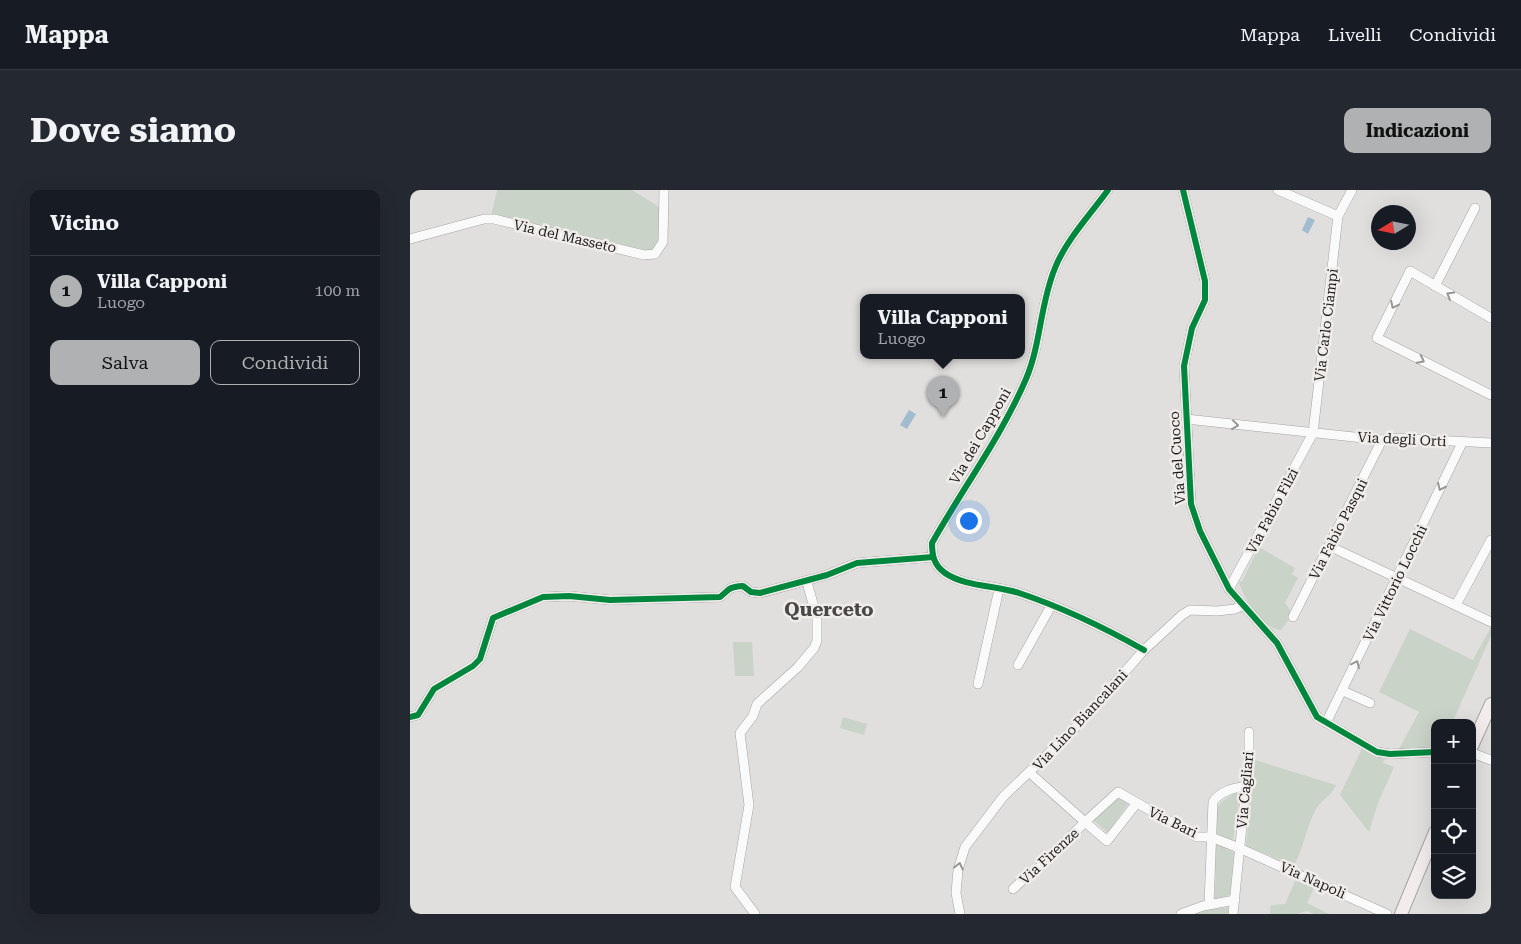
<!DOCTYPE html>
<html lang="it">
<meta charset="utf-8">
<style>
:root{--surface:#171b24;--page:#242831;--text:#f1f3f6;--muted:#9ea1a6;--line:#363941;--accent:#b0b1b2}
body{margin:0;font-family:"Roboto Serif",serif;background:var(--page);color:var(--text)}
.controls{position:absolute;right:15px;bottom:15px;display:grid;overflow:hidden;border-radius:10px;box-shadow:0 5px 20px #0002}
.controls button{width:45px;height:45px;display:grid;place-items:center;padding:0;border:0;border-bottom:1px solid var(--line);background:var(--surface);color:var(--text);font:25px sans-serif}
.compass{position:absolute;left:961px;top:15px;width:45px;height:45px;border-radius:50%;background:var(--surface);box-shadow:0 5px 20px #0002;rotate:260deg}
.you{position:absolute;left:558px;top:330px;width:18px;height:18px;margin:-12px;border:4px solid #fff;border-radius:50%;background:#1a73e8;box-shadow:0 0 0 8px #1a73e833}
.badge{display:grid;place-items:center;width:32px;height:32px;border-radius:50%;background:var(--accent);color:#111;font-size:16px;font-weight:700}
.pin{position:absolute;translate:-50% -41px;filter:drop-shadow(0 1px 2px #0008)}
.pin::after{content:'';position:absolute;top:26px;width:18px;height:15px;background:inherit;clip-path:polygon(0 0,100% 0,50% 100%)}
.popup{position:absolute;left:450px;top:104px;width:165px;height:65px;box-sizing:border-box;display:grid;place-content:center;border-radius:10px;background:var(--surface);filter:drop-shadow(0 1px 4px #0005);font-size:16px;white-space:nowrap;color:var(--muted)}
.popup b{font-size:19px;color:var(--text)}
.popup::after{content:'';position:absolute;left:50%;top:100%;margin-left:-10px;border:10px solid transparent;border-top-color:var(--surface)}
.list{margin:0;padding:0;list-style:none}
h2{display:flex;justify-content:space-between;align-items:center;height:65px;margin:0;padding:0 20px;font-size:21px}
h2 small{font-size:16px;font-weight:400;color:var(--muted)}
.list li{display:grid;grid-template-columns:32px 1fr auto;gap:15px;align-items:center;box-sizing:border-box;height:70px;padding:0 20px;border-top:1px solid var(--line)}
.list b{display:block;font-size:19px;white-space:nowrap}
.list p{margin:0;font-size:16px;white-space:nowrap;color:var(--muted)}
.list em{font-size:16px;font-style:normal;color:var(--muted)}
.actions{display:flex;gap:10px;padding:15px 20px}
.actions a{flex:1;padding:11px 0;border:1px solid var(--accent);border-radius:10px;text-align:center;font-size:18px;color:var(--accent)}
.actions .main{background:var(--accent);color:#111}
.icon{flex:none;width:28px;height:28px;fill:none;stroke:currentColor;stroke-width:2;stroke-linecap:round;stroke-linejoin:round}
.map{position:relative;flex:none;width:1081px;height:724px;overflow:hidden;border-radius:10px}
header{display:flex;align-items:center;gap:30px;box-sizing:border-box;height:70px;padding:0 25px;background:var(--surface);border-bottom:1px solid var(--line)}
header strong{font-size:24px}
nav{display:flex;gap:28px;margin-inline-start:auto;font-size:18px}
.intro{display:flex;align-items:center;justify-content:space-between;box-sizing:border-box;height:120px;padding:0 30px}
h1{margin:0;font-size:35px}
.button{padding:12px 22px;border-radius:10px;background:var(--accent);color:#111;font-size:18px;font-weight:700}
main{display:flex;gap:30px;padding:0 30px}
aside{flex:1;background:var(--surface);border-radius:10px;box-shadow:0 5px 20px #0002}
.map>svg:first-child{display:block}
</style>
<header>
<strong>Mappa</strong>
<nav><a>Mappa</a><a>Livelli</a><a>Condividi</a></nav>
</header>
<div class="intro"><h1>Dove siamo</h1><a class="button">Indicazioni</a></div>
<main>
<aside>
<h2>Vicino<small></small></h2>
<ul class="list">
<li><span class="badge">1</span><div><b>Villa Capponi</b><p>Luogo</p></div><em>100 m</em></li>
</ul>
<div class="actions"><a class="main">Salva</a><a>Condividi</a></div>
</aside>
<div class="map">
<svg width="1081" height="724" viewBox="0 0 1081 724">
<rect width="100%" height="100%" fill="#e1dfde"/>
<!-- green -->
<g fill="#c9d3c7">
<path d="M87 0H222L251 18 249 51 245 60 233 61 81 26Z"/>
<path d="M849 357 885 378 882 384 888 388 875 413 883 424 871 440C854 440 832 406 829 392L832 391Z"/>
<path d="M1081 437V446L1042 533H1025V559L988 561 1009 522 969 502 1000 439 1063 470Z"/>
<path d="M323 452H342L344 486H325Z"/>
<path d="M433 527 457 534 454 545 430 538Z"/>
<path d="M952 558 975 569 973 573 984 577 968 613 959 642 930 605Z"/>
<path d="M845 570 926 595C922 606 912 609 906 619 896 637 894 658 884 675L836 656Z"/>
<path d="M827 603 830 605 823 651 806 643C808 618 802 614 827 603Z"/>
<path d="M708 605 718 614 698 643 681 628Z"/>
<path d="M808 653 824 663 820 705 805 709 806 655Z"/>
<path d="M886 689 904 698 897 713 919 724H904L897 721 887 724H860L861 715 875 714Z"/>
<path d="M818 717V724H786L797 720Z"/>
</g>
<!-- water -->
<g fill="#a1bccf">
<path d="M898 27 905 30 898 44 892 40Z"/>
<path d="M499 220 506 224 497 239 490 235Z"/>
</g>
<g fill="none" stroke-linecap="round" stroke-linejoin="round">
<!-- minor casing -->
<g stroke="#a5a4a3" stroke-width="10">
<g id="minor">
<path d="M698 0C680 25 656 50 645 78 630 114 631 154 616 189 591 247 553 298 522 353 522 366 524 375 535 383 555 397 586 395 609 403 651 417 695 438 734 460"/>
<path d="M773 0 795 91V110L782 138 774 176 781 314 790 341 819 399 867 453 907 527 967 562 980 564 1025 562"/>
<path d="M868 0 928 26"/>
<path d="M0 49 74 29H84L234 65 245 64 253 52 254 0"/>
<path d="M1025 96 1065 18"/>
<path d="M1081 128 1000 81 967 148 1081 205"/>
<path d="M776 229 972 250 983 248 1081 253"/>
<path d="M919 356 1081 432"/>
<path d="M819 399 903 243 928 26 942 0"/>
<path d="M1046 415 1081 350"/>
<path d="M883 427 972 250"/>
<path d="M608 475 641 416"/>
<path d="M568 494 589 399"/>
<path d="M933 501 960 513"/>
<path d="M0 527 8 525 24 499 63 476 70 469 83 428 133 407 159 406 200 410 310 407C320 399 318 397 333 396L341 402 350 403 417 385 447 373 523 367"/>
<path d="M916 533 1052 253"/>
<path d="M1062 563 1081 570"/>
<path d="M726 614 697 651 675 632 708 602 787 647H801L829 658 977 724"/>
<path d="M603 699 618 685 625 682 675 632 620 583"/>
<path d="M799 714 803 612C809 602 824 597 836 597"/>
<path d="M345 724 325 697 339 615 330 543 343 526 347 514 388 477 404 458 407 451V428L397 392"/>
<path d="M550 724 546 703 548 680 555 657 593 607 668 535 734 460 772 425 780 420 807 421 825 419 833 415"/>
<path d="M771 724 793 716 825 710"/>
<path d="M823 724 839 567V542"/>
</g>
</g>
<!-- secondary casing -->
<g stroke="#a5a4a3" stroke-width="14">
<g id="secondary">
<path d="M1062 556 1081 514"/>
<path d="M991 724 1025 642"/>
</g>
</g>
<!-- minor -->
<use href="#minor" stroke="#fafafa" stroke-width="9"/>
<!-- secondary -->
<use href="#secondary" stroke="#f2edec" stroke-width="12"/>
<!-- cycleway casing -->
<g stroke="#f0ecea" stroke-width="9">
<g id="cycleway">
<path d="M698 0C680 25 656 50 645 78 630 114 631 154 616 189 591 247 553 298 522 353 522 366 524 375 535 383 555 397 586 395 609 403 651 417 695 438 734 460"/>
<path d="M773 0 795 91V110L782 138 774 176 781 314 790 341 819 399 867 453 907 527 967 562 980 564 1025 562"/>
<path d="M0 527 8 525 24 499 63 476 70 469 83 428 133 407 159 406 200 410 310 407C320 399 318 397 333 396L341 402 350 403 417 385 447 373 523 367"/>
</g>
</g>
<!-- cycleway -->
<use href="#cycleway" stroke="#00873e" stroke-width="6"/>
</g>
<!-- one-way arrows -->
<defs><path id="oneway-chevron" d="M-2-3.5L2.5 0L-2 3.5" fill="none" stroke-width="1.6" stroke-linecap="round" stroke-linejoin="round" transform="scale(1.25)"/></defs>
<g stroke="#969695">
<use href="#oneway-chevron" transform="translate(1040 105) rotate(-150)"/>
<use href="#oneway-chevron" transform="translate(984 115) rotate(116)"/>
<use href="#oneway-chevron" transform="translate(1011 170) rotate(27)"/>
<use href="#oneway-chevron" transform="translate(825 235) rotate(6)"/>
<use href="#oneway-chevron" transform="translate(1031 297) rotate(115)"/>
<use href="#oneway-chevron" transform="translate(946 474) rotate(-64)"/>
<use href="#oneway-chevron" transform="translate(549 676) rotate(-77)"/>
</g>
<g text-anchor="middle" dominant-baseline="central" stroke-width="5" stroke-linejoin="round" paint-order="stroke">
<!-- street labels -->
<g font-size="14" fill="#1c1b1a" stroke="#f0ecea">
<text transform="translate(155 46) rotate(13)">Via del Masseto</text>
<text transform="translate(916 135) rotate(-83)">Via Carlo Ciampi</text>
<text transform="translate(570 246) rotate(-60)">Via dei Capponi</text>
<text transform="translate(992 249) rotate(3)">Via degli Orti</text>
<text transform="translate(767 268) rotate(-94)">Via del Cuoco</text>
<text transform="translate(862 321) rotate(-62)">Via Fabio Filzi</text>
<text transform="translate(928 339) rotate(-63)">Via Fabio Pasqui</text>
<text transform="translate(985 393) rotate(-64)">Via Vittorio Locchi</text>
<text transform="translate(670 530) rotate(-47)">Via Lino Biancalani</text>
<text transform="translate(835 600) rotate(-85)">Via Cagliari</text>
<text transform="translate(763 632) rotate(26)">Via Bari</text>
<text transform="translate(639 666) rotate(-43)">Via Firenze</text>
<text transform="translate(903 690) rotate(24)">Via Napoli</text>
</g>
<!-- district labels -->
<g font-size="19" font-weight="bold" fill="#4a4846" stroke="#f0ecea">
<text x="419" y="419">Querceto</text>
</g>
</g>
</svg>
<div class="controls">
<button>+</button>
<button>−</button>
<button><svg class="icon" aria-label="locate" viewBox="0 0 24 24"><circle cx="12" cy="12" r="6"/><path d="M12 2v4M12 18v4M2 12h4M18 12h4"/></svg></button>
<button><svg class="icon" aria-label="layers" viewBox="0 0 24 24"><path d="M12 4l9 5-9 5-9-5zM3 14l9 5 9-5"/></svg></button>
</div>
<svg class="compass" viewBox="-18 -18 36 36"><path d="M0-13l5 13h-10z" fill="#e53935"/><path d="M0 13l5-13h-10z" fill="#9ea1a6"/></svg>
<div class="you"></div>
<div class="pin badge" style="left:533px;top:227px">1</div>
<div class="popup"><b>Villa Capponi</b>Luogo</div>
</div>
</main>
